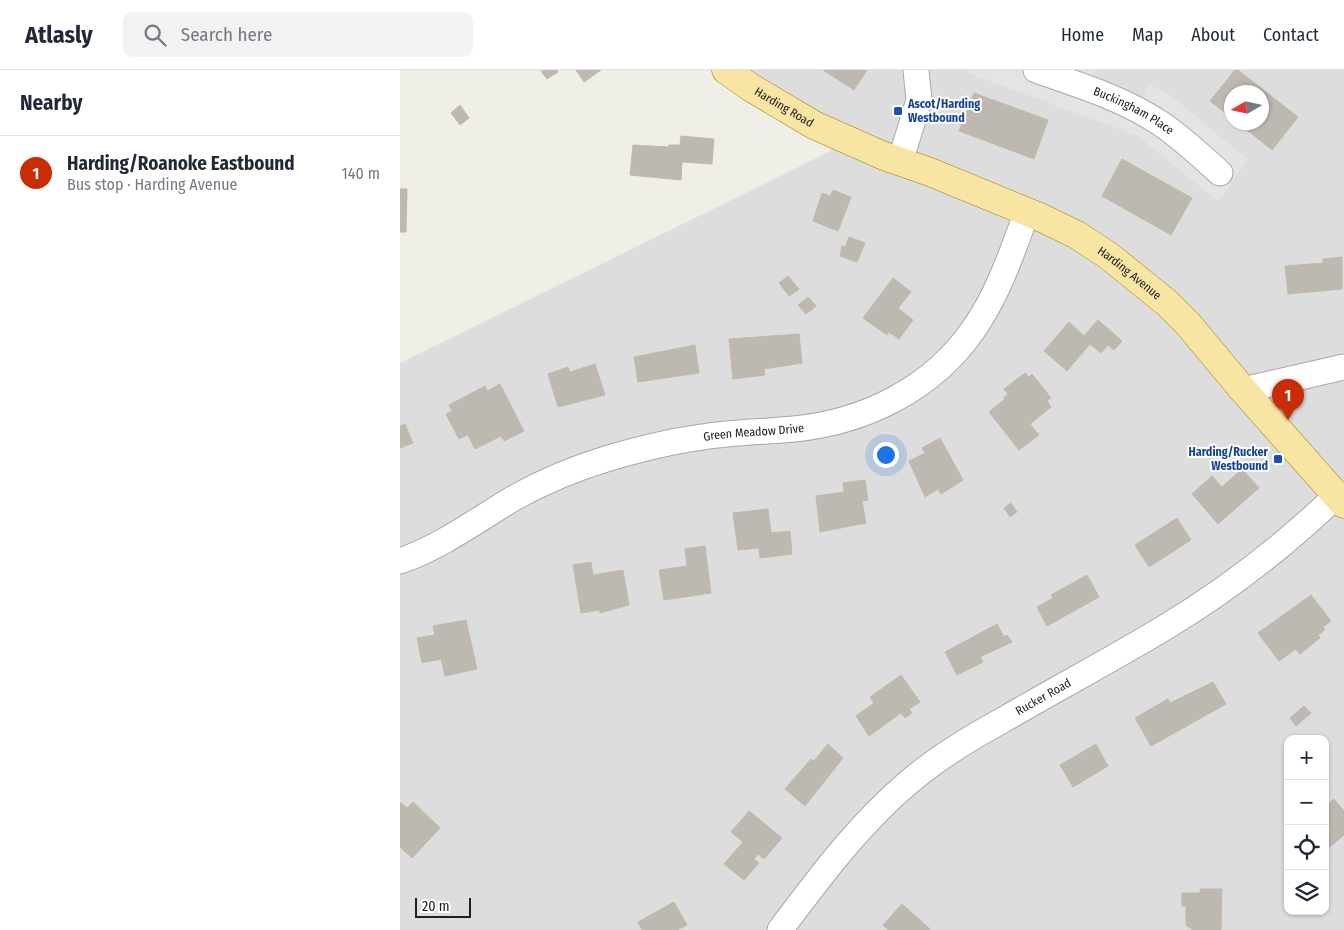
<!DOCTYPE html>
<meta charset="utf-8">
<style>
:root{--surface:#fff;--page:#f2f2f3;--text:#1f2937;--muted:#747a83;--line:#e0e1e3;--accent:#ca2d06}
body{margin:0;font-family:"Fira Sans Condensed",sans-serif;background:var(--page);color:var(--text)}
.controls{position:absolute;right:15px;bottom:15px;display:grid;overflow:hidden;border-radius:10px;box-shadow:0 1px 4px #0004}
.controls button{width:45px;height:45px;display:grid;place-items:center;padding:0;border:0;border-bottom:1px solid var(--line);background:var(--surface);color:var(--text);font:25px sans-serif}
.compass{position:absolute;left:824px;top:15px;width:45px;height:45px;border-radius:50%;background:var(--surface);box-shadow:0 1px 4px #0004;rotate:261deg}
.scale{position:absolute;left:15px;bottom:12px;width:56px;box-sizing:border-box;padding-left:5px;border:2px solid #202020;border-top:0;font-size:14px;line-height:18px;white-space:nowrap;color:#202020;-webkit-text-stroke:4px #fff;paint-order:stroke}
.you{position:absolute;left:485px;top:384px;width:18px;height:18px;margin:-12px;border:4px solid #fff;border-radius:50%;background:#1a73e8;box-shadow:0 0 0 8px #1a73e833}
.badge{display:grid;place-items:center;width:32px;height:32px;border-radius:50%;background:var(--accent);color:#fff;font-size:16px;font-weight:700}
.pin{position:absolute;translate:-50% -41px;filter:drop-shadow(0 1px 2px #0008)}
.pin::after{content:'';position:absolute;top:26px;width:18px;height:15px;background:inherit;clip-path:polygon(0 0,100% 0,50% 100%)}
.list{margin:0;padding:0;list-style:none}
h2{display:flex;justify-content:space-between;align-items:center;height:65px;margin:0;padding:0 20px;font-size:21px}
h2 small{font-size:16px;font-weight:400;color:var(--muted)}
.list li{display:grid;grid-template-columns:32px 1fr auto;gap:15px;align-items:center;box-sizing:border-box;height:75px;padding:0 20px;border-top:1px solid var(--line)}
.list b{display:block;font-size:19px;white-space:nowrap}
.list p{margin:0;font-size:16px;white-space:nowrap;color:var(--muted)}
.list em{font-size:16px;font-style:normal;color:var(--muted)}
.icon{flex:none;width:28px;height:28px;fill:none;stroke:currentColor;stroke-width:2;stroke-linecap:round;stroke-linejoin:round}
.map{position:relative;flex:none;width:944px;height:860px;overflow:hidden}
header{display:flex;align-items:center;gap:30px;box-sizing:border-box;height:70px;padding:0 25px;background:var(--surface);border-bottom:1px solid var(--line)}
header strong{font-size:24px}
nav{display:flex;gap:28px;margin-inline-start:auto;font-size:18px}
.search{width:350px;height:45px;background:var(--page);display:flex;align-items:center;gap:12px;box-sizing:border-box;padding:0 18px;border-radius:10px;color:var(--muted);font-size:19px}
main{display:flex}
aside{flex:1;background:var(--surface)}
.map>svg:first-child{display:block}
</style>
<header>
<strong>Atlasly</strong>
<div class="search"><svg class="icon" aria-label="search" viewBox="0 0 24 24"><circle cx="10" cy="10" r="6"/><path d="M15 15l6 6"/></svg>Search here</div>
<nav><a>Home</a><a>Map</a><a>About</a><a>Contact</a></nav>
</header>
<main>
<aside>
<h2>Nearby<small></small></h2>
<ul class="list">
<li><span class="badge">1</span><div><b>Harding/Roanoke Eastbound</b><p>Bus stop · Harding Avenue</p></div><em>140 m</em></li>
</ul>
</aside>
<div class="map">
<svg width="944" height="860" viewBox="0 0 944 860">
<rect width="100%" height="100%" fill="#f0efe7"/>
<!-- residential -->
<path fill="#dedddd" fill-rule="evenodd" d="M342 0H944V860H0V293L431 81 440 55ZM832 22H862V52H832ZM888 669H925V841H888Z"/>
<!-- parking -->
<path fill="#e4e4e4" d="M569 0H694L692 8 743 27 748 14 769 24 848 90 818 131 738 66 568 3Z"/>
<!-- building -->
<g fill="#bdb8b0" stroke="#c2b9aa">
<path d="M157 0 158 2 147 9 141 1Z"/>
<path d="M176 0H201L184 12Z"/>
<path d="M423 0H467L454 20Z"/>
<path d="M835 0H838L898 47 872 80 837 52H862V22H832V48L810 31Z"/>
<path d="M574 23 648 50 634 89 559 61Z"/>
<path d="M60 35 69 48 60 55 51 43Z"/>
<path d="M281 66 314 69 312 94 282 92 281 110 230 105 233 75 268 77 269 75H280Z"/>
<path d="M722 89 792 128 771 165 702 126Z"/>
<path d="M0 119H7L6 162H0Z"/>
<path d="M433 120 451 127 438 161 413 151 422 123 430 126Z"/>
<path d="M449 167 465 173 457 192 440 186 442 176 445 177Z"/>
<path d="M942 187V219L888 224 885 196 923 193V189Z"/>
<path d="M388 206 399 219 389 226 379 213Z"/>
<path d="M493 208 511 222 498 238 513 250 499 269 489 262 487 265 463 248Z"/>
<path d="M408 227 416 236 406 244 398 235Z"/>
<path d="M698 250 722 271 714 280 708 275 701 283 690 274 667 301 644 281 669 252 684 266Z"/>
<path d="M399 264 402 293 364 299 365 305 333 309 329 269Z"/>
<path d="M295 275 299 303 238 312 234 287Z"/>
<path d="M195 294 205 325 158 337 148 304 168 297 170 302Z"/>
<path d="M625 303 629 307 632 304 651 328 647 331 651 337 630 354 639 365 619 380 589 342 605 329 604 327 608 324 604 319Z"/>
<path d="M100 314 124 361 104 371 101 366 75 379 68 365 59 369 46 344 52 341 49 335 85 316 87 321Z"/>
<path d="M5 354 13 373 0 378V356Z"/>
<path d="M540 368 563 410 541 424 538 419 525 427 509 391 525 383 522 378Z"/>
<path d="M842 399 859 418 818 454 792 424 812 406 822 417Z"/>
<path d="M465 410 468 430 462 431 466 453 420 462 416 426 444 422 443 413Z"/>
<path d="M611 433 617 442 610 447 604 438Z"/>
<path d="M368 439 371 463 390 461 392 484 360 488 359 478 338 480 333 443Z"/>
<path d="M777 448 791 470 749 497 735 475Z"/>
<path d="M305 476 311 523 264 530 259 500 287 496 285 479Z"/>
<path d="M191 492 193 505 223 500 229 535 200 543V540L181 543 173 495Z"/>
<path d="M687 505 699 527 647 556 637 537 653 528 651 525Z"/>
<path d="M911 525 931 551 923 557 925 560 918 565 920 568 900 584 896 579 879 591 858 563Z"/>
<path d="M66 550 77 599 45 606 41 589 22 593 17 568 35 565 33 556Z"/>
<path d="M597 554 604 567 607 565 612 572 580 587 583 592 557 605 545 582Z"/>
<path d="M501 605 520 632 509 639 512 643 505 648 501 643 469 666 456 646 474 633 470 627Z"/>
<path d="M813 612 826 634 751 676 735 648 768 629 770 633Z"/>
<path d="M904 636 911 643 896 656 890 648Z"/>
<path d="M428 674 443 688 405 736 385 719 411 689 414 691Z"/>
<path d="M696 674 708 696 673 717 660 695Z"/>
<path d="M934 729 944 741V765L925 781V737Z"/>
<path d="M0 732 7 738 13 732 40 758 12 788 0 777Z"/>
<path d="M349 741 382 768 364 789 358 784 354 789 359 793 344 810 324 794 343 772 331 762Z"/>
<path d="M800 819H822L821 860H793L786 855V836H782V823H800Z"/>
<path d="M274 832 287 855 277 860H242L238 852Z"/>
<path d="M502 834 530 859 529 860H488L483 855Z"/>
</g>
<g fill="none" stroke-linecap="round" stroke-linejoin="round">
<!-- minor casing -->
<g stroke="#a7a7a7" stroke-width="27">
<g id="minor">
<path id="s1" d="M636 0C679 15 722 28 760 53 781 67 801 86 820 103"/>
<path d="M500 92 519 30 516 0"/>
<path d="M843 320 944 297"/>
<path id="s2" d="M0 491C41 477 77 450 114 428 144 411 176 398 209 388 240 379 271 371 303 367 333 362 364 362 394 359 465 352 532 319 573 260 598 225 612 182 627 142"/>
<path id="s3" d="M380 860C419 808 459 754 509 712 537 688 570 668 603 650 656 619 711 590 764 558 826 521 885 475 936 426"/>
</g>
</g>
<!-- major casing -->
<g stroke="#988405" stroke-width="29">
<g id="major">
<path id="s4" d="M326 0 350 17 414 55 484 86 530 102 642 148 677 165 709 186 767 233 788 254 843 320 944 434"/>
</g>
</g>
<!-- minor -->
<use href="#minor" stroke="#fff" stroke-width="25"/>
<!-- major -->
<use href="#major" stroke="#f9e5a3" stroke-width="28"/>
</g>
<!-- markers -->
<g fill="#1a4fb4" stroke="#fff" stroke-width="2">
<rect x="493" y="36" width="10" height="10" rx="2.5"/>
<rect x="873" y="384" width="10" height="10" rx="2.5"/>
</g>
<g text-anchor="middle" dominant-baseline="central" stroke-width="4" stroke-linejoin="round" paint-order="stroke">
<!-- transit labels -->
<g font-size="12" font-weight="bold" fill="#164399" stroke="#fff" text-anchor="start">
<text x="508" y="34">Ascot/Harding<tspan x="508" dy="14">Westbound</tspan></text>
<text x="868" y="382" text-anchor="end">Harding/Rucker<tspan x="868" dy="14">Westbound</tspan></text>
</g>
<!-- street labels -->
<g font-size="12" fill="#202020" stroke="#fff">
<text stroke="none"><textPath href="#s4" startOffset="69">Harding Road</textPath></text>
<text stroke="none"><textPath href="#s1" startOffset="106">Buckingham Place</textPath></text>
<text stroke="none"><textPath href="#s4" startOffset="454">Harding Avenue</textPath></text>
<text stroke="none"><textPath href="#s2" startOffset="381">Green Meadow Drive</textPath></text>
<text stroke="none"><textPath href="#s3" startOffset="356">Rucker Road</textPath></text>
</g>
</g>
</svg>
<div class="controls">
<button>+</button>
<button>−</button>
<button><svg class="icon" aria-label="locate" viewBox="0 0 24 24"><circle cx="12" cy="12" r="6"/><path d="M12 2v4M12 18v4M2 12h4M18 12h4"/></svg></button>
<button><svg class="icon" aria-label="layers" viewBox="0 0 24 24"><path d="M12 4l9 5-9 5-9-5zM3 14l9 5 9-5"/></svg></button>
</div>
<svg class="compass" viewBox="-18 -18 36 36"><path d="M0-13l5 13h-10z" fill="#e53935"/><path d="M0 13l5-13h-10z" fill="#747a83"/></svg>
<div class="scale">20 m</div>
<div class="you"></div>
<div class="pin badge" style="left:888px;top:350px">1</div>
</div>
</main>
